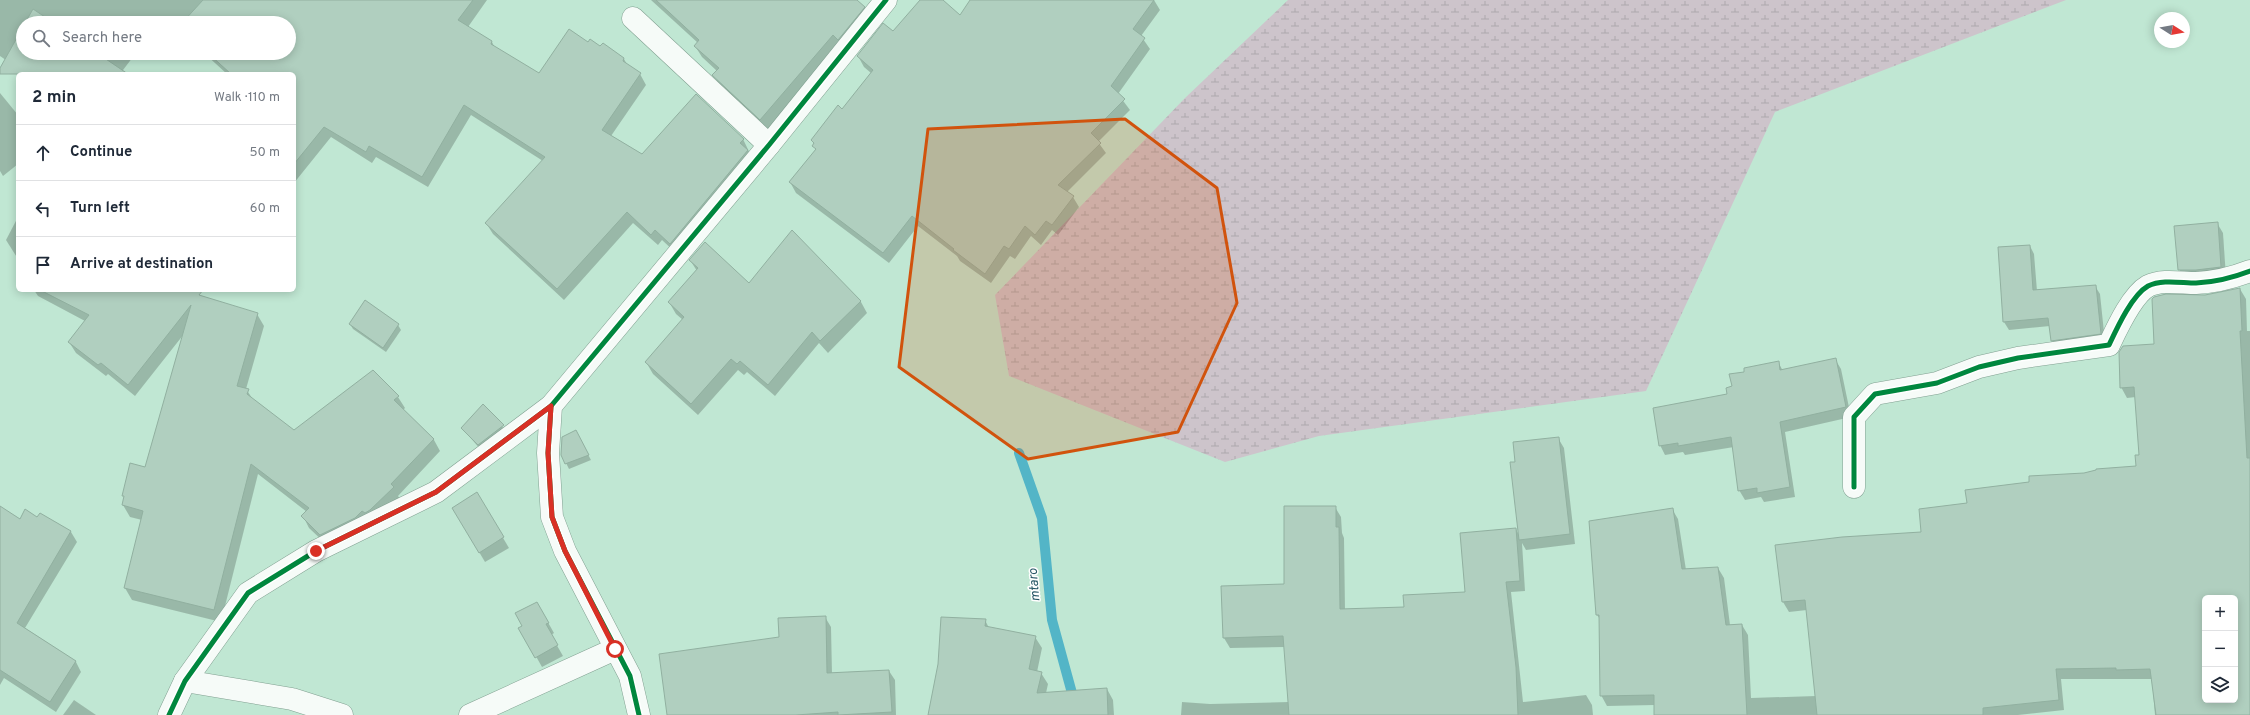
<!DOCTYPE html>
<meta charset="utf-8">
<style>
:root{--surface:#fff;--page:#f2f2f3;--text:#1f2937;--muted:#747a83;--line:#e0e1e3}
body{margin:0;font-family:Overpass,sans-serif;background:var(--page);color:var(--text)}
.controls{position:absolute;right:12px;bottom:12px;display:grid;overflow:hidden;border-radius:6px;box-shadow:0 2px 10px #0003}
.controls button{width:36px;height:36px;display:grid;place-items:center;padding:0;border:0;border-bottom:1px solid var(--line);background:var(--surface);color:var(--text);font:20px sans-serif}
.compass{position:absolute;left:2154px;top:12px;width:36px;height:36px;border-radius:50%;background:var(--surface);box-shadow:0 2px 10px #0003;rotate:101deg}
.stop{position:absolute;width:12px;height:12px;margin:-9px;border:3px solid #d93025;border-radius:50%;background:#fff}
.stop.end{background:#d93025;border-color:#fff;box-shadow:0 1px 4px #0008}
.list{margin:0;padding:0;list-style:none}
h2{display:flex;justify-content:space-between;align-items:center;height:52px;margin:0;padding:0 16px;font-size:17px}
h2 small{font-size:13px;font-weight:400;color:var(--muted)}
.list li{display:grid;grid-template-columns:26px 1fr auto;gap:12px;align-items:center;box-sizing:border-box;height:56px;padding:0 16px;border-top:1px solid var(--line)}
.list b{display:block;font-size:15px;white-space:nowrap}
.list em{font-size:13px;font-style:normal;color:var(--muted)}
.icon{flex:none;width:22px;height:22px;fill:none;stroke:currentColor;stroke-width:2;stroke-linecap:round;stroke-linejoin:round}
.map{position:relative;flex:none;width:2250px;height:715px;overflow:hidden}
.search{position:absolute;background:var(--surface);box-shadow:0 2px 10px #0003;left:16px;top:16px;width:280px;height:44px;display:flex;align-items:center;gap:10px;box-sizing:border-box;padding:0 14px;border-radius:22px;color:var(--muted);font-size:15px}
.panel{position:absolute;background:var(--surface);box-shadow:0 2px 10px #0003;left:16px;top:72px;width:280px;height:220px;border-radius:6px}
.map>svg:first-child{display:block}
</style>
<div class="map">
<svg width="2250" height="715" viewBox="0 0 2250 715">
<defs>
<pattern id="wetland-marsh" width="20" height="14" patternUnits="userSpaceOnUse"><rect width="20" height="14" fill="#cdc4cb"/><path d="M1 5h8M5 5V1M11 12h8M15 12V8" fill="none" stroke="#aea8ad"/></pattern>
</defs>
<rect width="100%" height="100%" fill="#c0e7d3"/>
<!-- wetland -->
<path fill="url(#wetland-marsh)" d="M1288 0H2066L1775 112 1646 391 1319 436 1225 462 1009 376 995 295 1185 98Z"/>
<!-- shadow -->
<g fill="#0003" fill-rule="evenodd">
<path d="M0 0H487L468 27 492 42 495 48 539 74 588 44 601 48 603 44 624 59 628 66 640 74 646 85 611 136 643 156 743 139 754 162 677 254 662 240 658 245 633 223 564 300 493 234 486 223 543 161 471 115 428 187 376 157 372 163 331 137 294 183V74H227L204 53H289V23H171L164 17 160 23H23V53H136L120 74H26L0 56Z"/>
<path d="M651 0H856L864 7 870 19 767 130 720 86 714 75 717 71 702 57 695 46 698 43Z"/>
<path d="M921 0H942L961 17 971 0H1154L1160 10 1141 36 1150 49 1118 94 1130 110 1098 142 1106 153 1067 192 1073 197 1079 207 1058 235 1052 230 1041 245 1031 236 1015 259 1010 256 991 283 960 261 957 256 918 226 889 263 796 193 790 182 816 150 812 140 842 111 871 73 864 67 858 56 893 32Z"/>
<path d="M0 93 18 115V164L3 176 0 171Z"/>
<path d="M18 217V259L6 240Z"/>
<path d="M2217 223 2223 233 2226 277 2185 279 2179 269Z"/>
<path d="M792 232 861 302 867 313 828 353 819 343 775 396 747 372 744 375 738 370 698 415 653 374 646 362 683 320 676 314 669 302 697 271 690 260 750 284Z"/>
<path d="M2030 246 2034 254 2037 291 2095 286 2100 294 2105 342 2056 349 2052 340 2050 326 2009 330 2004 322Z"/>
<path d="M2240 289 2246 299 2247 331H2250V715H2155L2152 679H2061L2064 710 2018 715H1655V705L1607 706 1601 695 1600 619 1597 615 1672 509 1678 519 1686 570 1718 568 1724 578 1730 625H1742L1748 635 1751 698 1816 696 1807 610 1789 612 1783 602 1923 533 1968 504 2030 483 2137 467 2140 455 2136 397 2127 398 2121 387 2155 345 2212 295ZM2205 598H2235V700H2205Z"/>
<path d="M34 290H193L201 297 257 314 264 326 246 389 254 401 294 431 398 397 405 408 403 410 434 440 440 451 398 496 400 499 328 546 309 528 303 516 307 512 258 474 221 622 132 600 125 588 142 520 130 517 123 505 125 498 123 495 146 468 184 334 135 396 108 374 106 376 76 353 69 342 85 321 38 296Z"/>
<path d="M350 324 398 325 401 330 386 352 353 329Z"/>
<path d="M1835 359 1841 369 1851 417 1785 432 1795 497 1764 502 1761 497 1745 500 1739 490 1734 447 1685 455 1683 452 1665 455 1660 445 1728 395 1745 372 1778 362 1783 371Z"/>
<path d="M483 406 506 431 481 450 462 428Z"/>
<path d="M578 436 591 460 569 469 562 455Z"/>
<path d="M1558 438 1564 448 1575 544 1526 550 1522 543 1525 591 1511 592 1523 702 1586 695 1592 705 1593 715H1181L1182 702 1210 704 1289 702 1285 647 1230 648 1224 638 1285 585 1335 507 1341 517 1342 533 1344 538 1345 610 1405 608 1466 593 1516 529 1520 537 1516 463Z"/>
<path d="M477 494 509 548 485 562 453 508Z"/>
<path d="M0 507 20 520 37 518 40 514 71 532 77 542 25 628 76 662 81 672 56 712 4 678 0 685Z"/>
<path d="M537 603 554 633 551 635 563 656 542 667 520 628 524 626Z"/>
<path d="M825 617 831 627 832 674 889 671 895 680 896 715H672L780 638Z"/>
<path d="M985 620 989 628 1035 637 1042 648 1037 672 1041 673 1048 684 1046 693 1107 689 1113 700 1114 715H929Z"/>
<path d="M74 700 96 715H63Z"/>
</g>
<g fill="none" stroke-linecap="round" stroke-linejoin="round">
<!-- stream -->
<path stroke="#53b5c7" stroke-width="10" d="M1019 453 1042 518 1052 620 1078 715"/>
</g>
<!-- building -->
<g fill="#b0cfbf" stroke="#91b0a0" fill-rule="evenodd">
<path d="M203 0H473L458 20 492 41 491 44 539 73 569 29 588 42 590 39 600 46 603 43 624 58 623 61 641 73 602 130 642 154 696 94 744 139 740 143 748 150 670 244 655 230 651 235 627 212 557 289 485 223 545 157 464 105 422 177 369 146 366 152 324 127 294 164V74H231L208 53H289V23H182Z"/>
<path d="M656 0H857L865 7 838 40 833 35 760 120 712 75 719 68 694 46 699 40Z"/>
<path d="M920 0H943L960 15 970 0H1154L1133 29 1145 38 1111 86 1125 99 1091 133 1101 143 1058 185 1074 196 1052 225 1046 221 1035 235 1025 226 1009 249 1004 246 985 274 953 250 954 249 912 216 883 253 789 182 816 149 812 146 814 143 811 140 838 105 842 109 873 70 857 56 883 23 893 31Z"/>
<path d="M33 9 54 23H25Z"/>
<path d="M23 27V53H97L128 74H0V68Z"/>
<path d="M2218 222 2221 267 2196 270H2178L2174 226Z"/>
<path d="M792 230 861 301 820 341 812 332 768 385 740 361 737 364 731 359 691 404 645 362 684 317 668 302 698 268 689 260 705 242 749 283Z"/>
<path d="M2030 245 2033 290 2096 285 2101 334 2051 341 2048 318 2003 322 1998 247Z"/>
<path d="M2240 288 2242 331H2240L2247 458H2250V715H2156L2150 669 2116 670V668L2056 669 2059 700 1983 708V715H1817L1805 600 1782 602 1775 545 1842 537 1921 532 1919 509 1967 503 1965 490 2029 482V476L2084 473 2096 470V469L2136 466 2135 455H2139L2134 387 2120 388 2119 352 2123 346 2154 344 2152 299 2154 297 2166 294 2205 295ZM2205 598H2235V700H2205Z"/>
<path d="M40 290H203L199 295 258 313 237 386 249 389 247 394 294 430 373 370 399 396 394 400 434 439 391 484 394 487 370 510 365 513 362 511 355 518 320 535 301 516 309 508 251 464 214 610 124 588 143 511 122 505 124 496H122L130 463 145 467 191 305 128 385 101 363 98 365 68 342 89 315Z"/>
<path d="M365 300 399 324 383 348 349 324Z"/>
<path d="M1836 358 1846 407 1780 422 1790 487 1757 493V488L1738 491 1731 437 1678 446V443L1659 446 1653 408 1727 394 1726 388 1732 386 1729 374 1744 372V368L1779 361 1780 370Z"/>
<path d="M483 404 504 425 478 445 461 428Z"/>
<path d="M576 430 589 455 565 464 561 455 562 437Z"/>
<path d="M1559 437 1570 534 1519 540 1510 462H1515L1513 442Z"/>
<path d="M477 492 504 537 479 553 452 508Z"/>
<path d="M0 506 20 519 25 509 37 517 40 513 71 531 17 623 76 661 50 702 0 670Z"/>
<path d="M1284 506H1336V527H1339L1340 609 1404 607 1403 595 1465 592 1460 533 1516 528 1520 581 1506 582 1516 667 1518 715H1289L1283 636 1223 638 1221 586 1284 584Z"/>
<path d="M1673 508 1682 569 1718 567 1726 625 1742 624 1747 715H1654V695L1600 696 1599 615H1596L1589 521Z"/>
<path d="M537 602 549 623 546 624 558 645 535 658 518 628 522 626 515 613Z"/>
<path d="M826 616 827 673 889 670 892 712 838 715V712L796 715H667L659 654 779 637 778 618Z"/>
<path d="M941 617 986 619 985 626 1036 636 1029 669 1042 672 1037 693 1107 688 1108 715H928L938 664Z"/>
</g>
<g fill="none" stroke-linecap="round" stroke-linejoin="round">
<!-- minor casing -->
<g stroke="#81a091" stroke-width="23">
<g id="minor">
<path d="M633 18 769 145"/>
<path d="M1854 487V417L1875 394 1937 383 1979 367 2018 358 2109 345C2117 328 2132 295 2148 286 2162 279 2181 283 2196 283 2216 282 2232 278 2250 271"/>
<path d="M185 681 292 699 342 715"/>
<path d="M169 715 185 681 248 593 316 551 436 492 551 406"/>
<path d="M470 715 615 649"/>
<path d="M639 715 630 676 565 551 552 517 548 453 551 406 769 145 886 0"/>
</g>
</g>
<!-- minor -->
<use href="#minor" stroke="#f6fbf8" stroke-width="22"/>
<!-- cycleway casing -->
<g stroke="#fff" stroke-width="8">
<g id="cycleway">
<path d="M1854 487V417L1875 394 1937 383 1979 367 2018 358 2109 345C2117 328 2132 295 2148 286 2162 279 2181 283 2196 283 2216 282 2232 278 2250 271"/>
<path d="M169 715 185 681 248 593 316 551 436 492 551 406"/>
<path d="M639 715 630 676 565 551 552 517 548 453 551 406 769 145 886 0"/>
</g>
</g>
<!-- cycleway -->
<use href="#cycleway" stroke="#00873e" stroke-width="5"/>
</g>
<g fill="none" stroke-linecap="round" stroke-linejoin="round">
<!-- route -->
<path stroke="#d93025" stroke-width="5" d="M316 551 436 492 551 406 548 453 552 517 565 551 615 649"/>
</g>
<!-- marked area -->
<path fill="#d1530d" fill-opacity="0.2" stroke="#d1530d" stroke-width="3" stroke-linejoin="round" d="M1125 119 1217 188 1237 303 1178 432 1028 459 899 367 928 129Z"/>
<g text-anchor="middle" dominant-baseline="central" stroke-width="3" stroke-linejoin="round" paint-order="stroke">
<!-- water labels -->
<g font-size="13" font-style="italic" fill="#275766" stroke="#fff">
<text transform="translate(1035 585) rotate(-95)">mtaro</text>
</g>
</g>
</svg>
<div class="controls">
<button>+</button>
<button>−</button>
<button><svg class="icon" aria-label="layers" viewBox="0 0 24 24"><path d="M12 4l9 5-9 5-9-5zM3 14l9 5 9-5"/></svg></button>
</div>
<svg class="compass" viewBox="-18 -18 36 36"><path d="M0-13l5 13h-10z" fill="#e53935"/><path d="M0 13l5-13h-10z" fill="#747a83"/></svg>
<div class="stop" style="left:615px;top:649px"></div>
<div class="stop end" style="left:316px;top:551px"></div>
<div class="search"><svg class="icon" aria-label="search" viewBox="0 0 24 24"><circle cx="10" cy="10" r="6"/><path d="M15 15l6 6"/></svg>Search here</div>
<section class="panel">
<h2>2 min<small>Walk · 110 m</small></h2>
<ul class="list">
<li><svg class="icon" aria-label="ahead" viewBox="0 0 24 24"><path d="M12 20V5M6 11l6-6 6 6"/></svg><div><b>Continue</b></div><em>50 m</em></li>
<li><svg class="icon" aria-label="left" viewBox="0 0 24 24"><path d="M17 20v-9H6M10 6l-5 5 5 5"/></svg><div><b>Turn left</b></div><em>60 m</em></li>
<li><svg class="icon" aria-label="arrive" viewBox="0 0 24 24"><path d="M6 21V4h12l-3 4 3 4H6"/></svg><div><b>Arrive at destination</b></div></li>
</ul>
</section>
</div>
